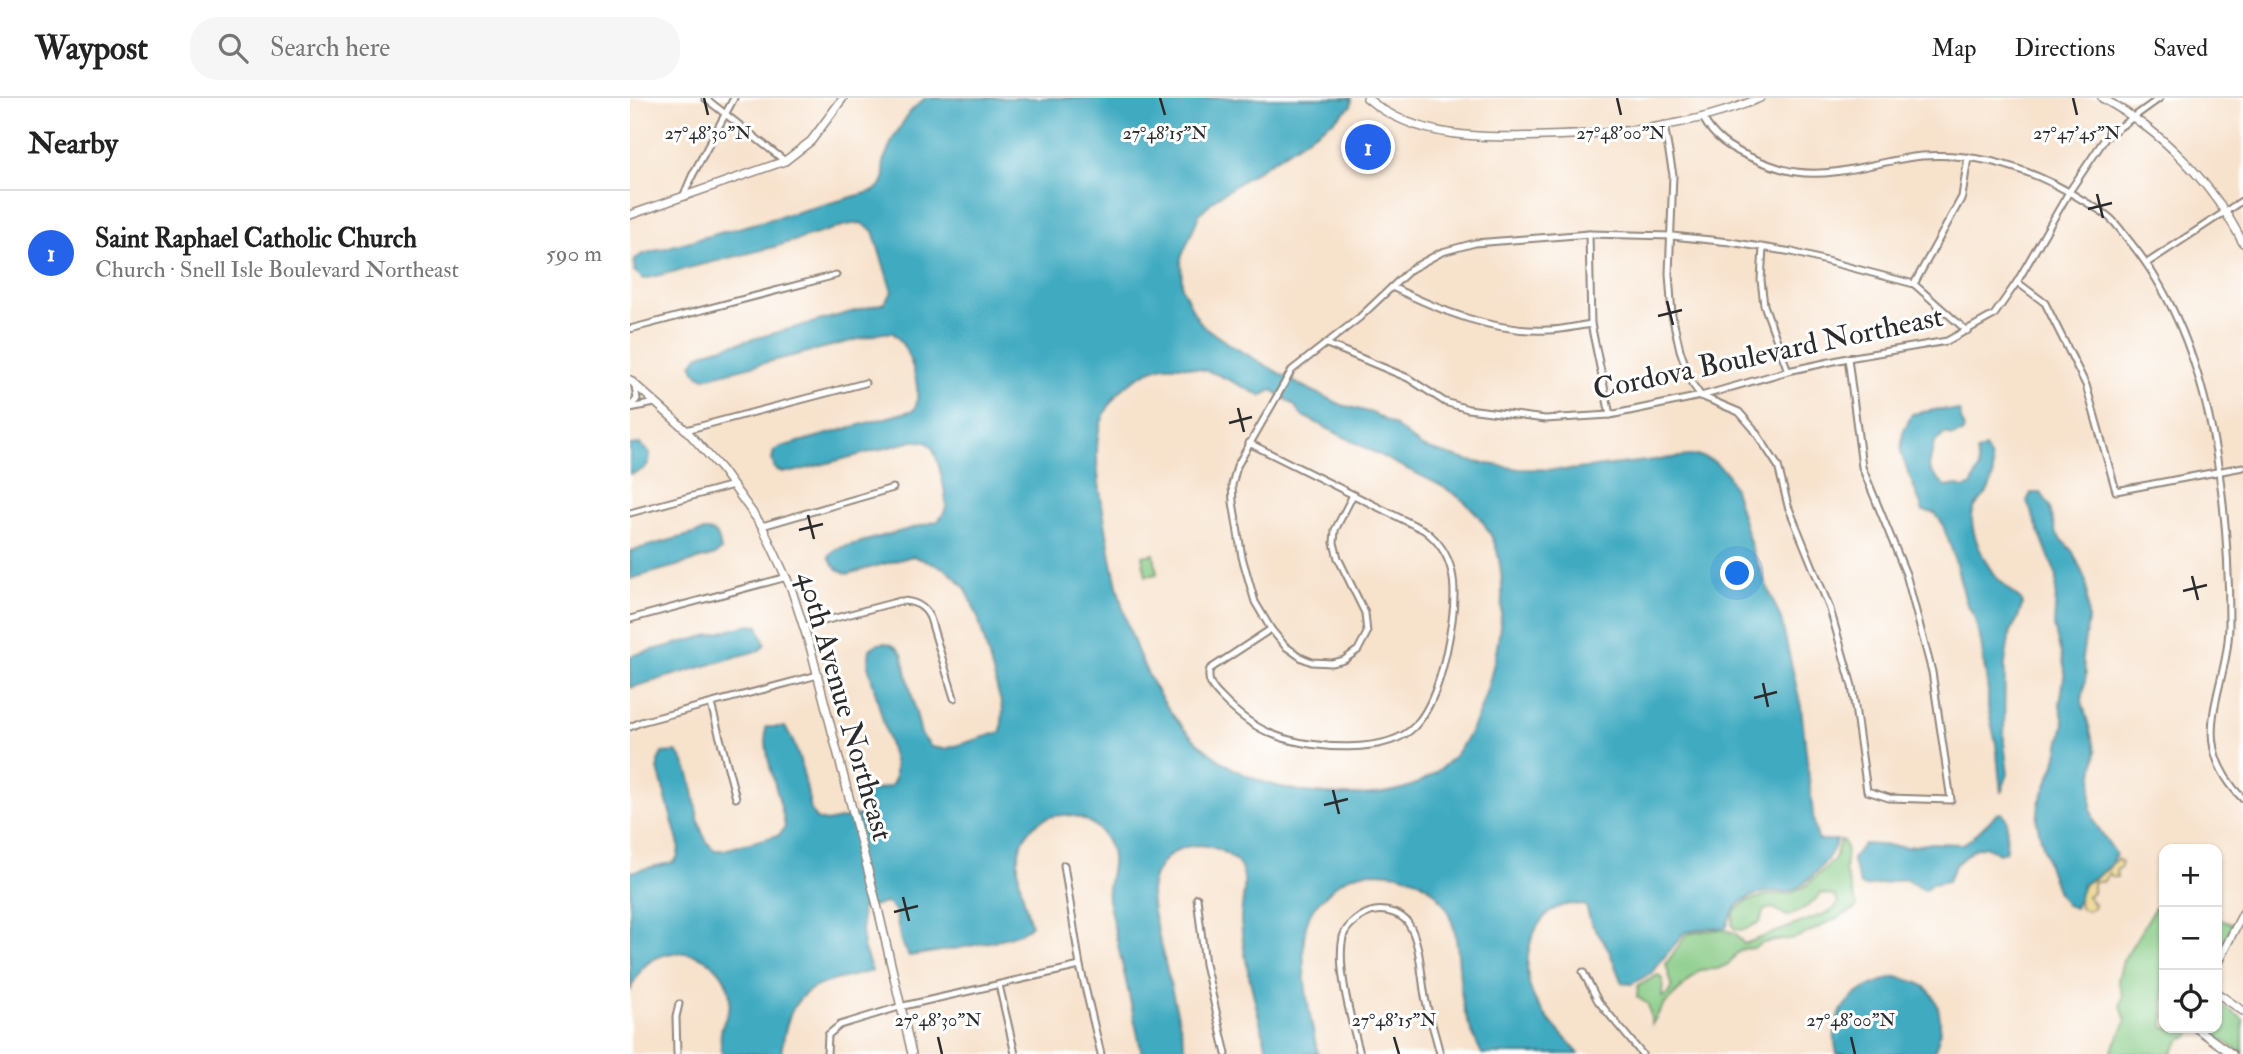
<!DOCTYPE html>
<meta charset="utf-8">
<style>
:root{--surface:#fff;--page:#f6f6f6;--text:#222;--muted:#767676;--line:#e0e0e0;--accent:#2563eb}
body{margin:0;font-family:"IM FELL Double Pica",serif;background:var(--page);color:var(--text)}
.controls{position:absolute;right:21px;bottom:21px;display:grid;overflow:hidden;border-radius:14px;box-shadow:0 2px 5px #0004}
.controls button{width:63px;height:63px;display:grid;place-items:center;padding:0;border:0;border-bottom:2px solid var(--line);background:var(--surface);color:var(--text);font:35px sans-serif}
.you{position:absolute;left:1108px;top:476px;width:24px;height:24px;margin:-18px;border:5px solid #fff;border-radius:50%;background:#1a73e8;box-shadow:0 0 0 10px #1a73e833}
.badge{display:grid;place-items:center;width:46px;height:46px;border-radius:50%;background:var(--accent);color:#fff;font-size:23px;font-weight:700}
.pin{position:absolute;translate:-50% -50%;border:4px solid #fff;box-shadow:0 2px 7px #0006}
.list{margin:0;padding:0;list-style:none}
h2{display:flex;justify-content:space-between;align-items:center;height:91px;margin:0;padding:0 28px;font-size:30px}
h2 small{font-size:23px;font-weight:400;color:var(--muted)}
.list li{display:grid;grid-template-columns:46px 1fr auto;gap:21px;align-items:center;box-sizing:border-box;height:126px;padding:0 28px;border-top:2px solid var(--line)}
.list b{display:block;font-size:26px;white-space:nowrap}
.list p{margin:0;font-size:23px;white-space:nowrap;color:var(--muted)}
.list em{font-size:23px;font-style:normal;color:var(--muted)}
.icon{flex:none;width:38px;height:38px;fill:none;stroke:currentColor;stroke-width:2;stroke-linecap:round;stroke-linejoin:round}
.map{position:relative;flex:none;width:1613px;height:956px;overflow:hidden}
header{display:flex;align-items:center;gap:42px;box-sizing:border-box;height:98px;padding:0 35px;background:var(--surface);border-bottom:2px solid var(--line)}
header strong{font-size:33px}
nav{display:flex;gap:38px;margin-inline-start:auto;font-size:24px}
.search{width:490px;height:63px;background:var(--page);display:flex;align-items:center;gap:18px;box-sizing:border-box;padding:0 24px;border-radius:28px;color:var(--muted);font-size:26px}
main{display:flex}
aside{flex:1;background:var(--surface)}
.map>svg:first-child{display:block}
</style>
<header>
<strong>Waypost</strong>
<div class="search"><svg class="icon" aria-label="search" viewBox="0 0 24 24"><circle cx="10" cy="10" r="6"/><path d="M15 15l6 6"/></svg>Search here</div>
<nav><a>Map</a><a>Directions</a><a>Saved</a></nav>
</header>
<main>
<aside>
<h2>Nearby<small></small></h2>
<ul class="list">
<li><span class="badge">1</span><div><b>Saint Raphael Catholic Church</b><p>Church · Snell Isle Boulevard Northeast</p></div><em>590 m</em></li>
</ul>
</aside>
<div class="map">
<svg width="1613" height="956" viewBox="0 0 1613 956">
<rect width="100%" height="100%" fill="#fff"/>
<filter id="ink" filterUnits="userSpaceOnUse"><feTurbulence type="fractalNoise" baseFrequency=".0143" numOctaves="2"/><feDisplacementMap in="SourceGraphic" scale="14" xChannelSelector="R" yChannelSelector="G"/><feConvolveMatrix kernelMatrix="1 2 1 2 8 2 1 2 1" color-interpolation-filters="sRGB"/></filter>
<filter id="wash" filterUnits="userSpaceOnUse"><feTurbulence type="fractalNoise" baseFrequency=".00686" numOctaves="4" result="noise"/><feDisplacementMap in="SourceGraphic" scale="28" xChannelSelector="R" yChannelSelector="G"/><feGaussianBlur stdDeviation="1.57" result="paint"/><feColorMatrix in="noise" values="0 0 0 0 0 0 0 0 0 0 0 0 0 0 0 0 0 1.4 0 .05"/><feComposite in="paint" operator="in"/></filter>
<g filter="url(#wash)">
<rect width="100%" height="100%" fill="#f7e2cc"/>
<!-- green -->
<g fill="#86ca84" stroke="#587a58" stroke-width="2">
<path d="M524 456 527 476 516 478 512 458Z"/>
<path d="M1210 742H1213L1217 753 1215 773 1227 808 1225 811 1178 835 1165 840 1132 845 1124 850 1113 851 1106 856 1099 866 1087 871 1070 872 1033 908 1022 926 1018 906 1007 899 1008 888 1028 877 1033 881 1032 899 1038 896 1042 888 1036 866 1057 836C1071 834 1093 828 1106 836 1109 839 1111 843 1114 846L1202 813 1208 805 1205 798 1191 795C1181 807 1172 813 1157 818L1143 810 1134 812 1130 824 1114 832 1105 831 1102 826 1104 814 1117 803 1138 797 1160 796 1177 787 1205 761Z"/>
<path d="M1533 797 1534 930H1554L1561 934 1559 939 1551 941 1541 956H1480L1496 924 1491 907 1493 898 1488 882 1493 863Z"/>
<path d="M1587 820 1603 827 1587 858Z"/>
<path d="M1587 904 1613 921V956L1575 930H1587Z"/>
</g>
<!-- sand -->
<path fill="#eeda9e" stroke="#8c8264" stroke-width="2" d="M1487 761 1492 764 1490 770 1486 772 1487 779H1482L1479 775 1473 784 1463 783V794L1457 798 1464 806 1463 810 1458 813 1450 810C1445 781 1462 785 1479 770 1482 767 1484 763 1487 761Z"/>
<!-- water -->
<g fill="#41aac1" stroke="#366a76" stroke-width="2" fill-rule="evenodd">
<path d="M295 0H722L721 8 703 23 586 100 570 115 551 160 552 190 564 215 572 227 597 245 670 287 712 307 742 315 764 327 792 349 840 363 889 371 938 372 1067 357 1083 363 1096 374 1104 391 1124 458 1151 521 1171 609 1184 725 1188 742H1207C1201 761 1179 786 1160 793 1153 795 1145 793 1138 794 1113 798 1103 807 1096 830H1079L1055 834 1021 875 1002 886 992 885 978 850 961 825 956 808C905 794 886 863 904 900 914 920 935 939 949 956H852C845 942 838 927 834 911 825 872 835 825 805 795 787 777 764 774 741 774 724 775 710 782 699 794 694 799 688 804 684 809 662 840 680 921 688 956H638C628 913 614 868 611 824 610 804 622 779 606 763 574 733 527 748 521 792 521 799 522 807 523 814L557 956H512L478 802C475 784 487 768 480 750 466 709 407 704 391 747 382 771 395 803 401 827 393 842 300 855 279 858L271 844 265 812 257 805 231 810 233 849 242 873C182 888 160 886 151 956H92C91 949 90 941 91 934 94 918 103 912 99 893 91 860 55 847 26 860 12 866 5 880 0 893V774L44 764 48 758 49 747 28 671V663L32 655 46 654C71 677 59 734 85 752H94L149 737 155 729C151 696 133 663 136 629H155C171 653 175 684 181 712L186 721 196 724 234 716 238 694 261 688 265 681V667L238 567 240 551C252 541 263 544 272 556L291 636 301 649 315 651 371 634 373 612 348 519 336 491 327 481 314 470 283 458 218 476C207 472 203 469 199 458L206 451 308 423C312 418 315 415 316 409 317 398 307 352 299 346 294 342 288 343 283 343L163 374H152L145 371 142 361 144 353 151 349 284 312C294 292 279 249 263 235H253L75 280 67 276 62 266 68 258 79 253 254 205 262 194 243 133 231 125 216 127 144 149 14 181 4 173 5 161 13 156 244 93 252 86 255 78 253 64 264 39 279 15ZM534 268C573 265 597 281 631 298L642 292 664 307 671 317C704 334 738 351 771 368 797 381 826 392 845 414 857 428 866 444 869 461 880 514 860 617 824 658 811 672 794 684 775 690 744 700 708 698 676 694 541 676 495 554 477 436 472 404 461 355 471 325 481 295 505 276 534 268Z"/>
<path d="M1310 311 1329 313 1334 331 1332 335 1322 338 1316 335 1304 345 1299 369 1301 374 1316 389 1327 387 1332 390 1341 388 1349 371 1347 354 1355 350C1365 364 1366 381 1356 396 1350 404 1342 408 1342 419 1341 437 1355 466 1367 480 1375 488 1384 495 1391 503L1392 508 1387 522 1380 534 1375 565 1374 644 1378 676 1371 695 1366 646 1358 610V593L1351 544 1344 518 1336 504 1323 455 1312 425 1305 415 1293 413 1271 355 1273 334 1282 316Z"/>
<path d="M10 346 20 355C20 369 13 373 0 376V347Z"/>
<path d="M1401 395H1411L1419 407 1426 435 1443 454 1456 483 1458 522 1452 559 1456 576 1452 603 1466 654 1461 693V712L1465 725 1486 756 1478 770 1453 787 1445 810 1436 807 1428 795 1418 767 1407 725 1409 705 1425 666 1434 625 1430 607 1435 572 1424 529 1427 479 1397 403Z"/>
<path d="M74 433C88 432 89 440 91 452L85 457 0 481V453Z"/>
<path d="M118 527 128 528 135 546 130 552 0 590V558Z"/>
<path d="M1372 715 1377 722 1376 753 1369 755 1355 748 1344 751 1325 767 1318 783 1302 786 1294 792 1275 781 1235 789 1230 786 1222 761 1234 746 1278 749 1302 745 1333 746 1342 740 1367 716Z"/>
<path d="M1266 879C1273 881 1281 882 1288 885 1314 897 1314 934 1303 956H1207C1196 911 1226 889 1266 879Z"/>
</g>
</g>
<g filter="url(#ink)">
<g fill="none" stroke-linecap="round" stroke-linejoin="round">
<!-- minor casing -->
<g stroke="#91867c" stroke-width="9">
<g id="minor">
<path d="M75 0 155 63"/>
<path d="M1073 20C1084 40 1099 50 1120 59 1134 65 1151 72 1166 74 1209 80 1250 62 1292 58 1351 54 1405 72 1454 103 1462 108 1473 113 1480 120 1488 127 1494 137 1501 145 1582 245 1599 400 1599 525 1599 594 1553 640 1613 701"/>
<path d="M1034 27 1043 77 1039 176 1042 217 1050 252 1061 284 1071 298 1109 314 1123 330 1148 368 1158 408 1200 511 1222 588 1237 693 1259 700 1321 702 1302 574 1276 476 1232 369 1218 260"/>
<path d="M53 99 62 78 104 0"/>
<path d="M959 136 961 226 980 317"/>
<path d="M1133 150 1131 182 1134 207 1158 273"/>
<path d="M1517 165 1613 102"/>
<path d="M1387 184 1415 205 1456 287 1486 393 1613 369"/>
<path d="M1284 186 1332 99 1338 59"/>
<path d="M762 189C809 212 864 235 918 232 932 232 947 228 961 226"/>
<path d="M0 231 206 177"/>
<path d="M697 246 778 280 815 304 838 311 915 321 980 317 1071 298 1158 273 1218 260 1317 243 1364 217 1387 184 1439 94 1476 39 1530 0"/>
<path d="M0 309 7 301 5 288"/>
<path d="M0 310 25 305"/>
<path d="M56 332 235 285"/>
<path d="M619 345 794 432C825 455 827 487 822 523 817 555 808 603 785 628 758 657 682 651 647 638 625 630 607 616 591 599 583 591 576 583 580 571L641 531"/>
<path d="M723 397 705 432 704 445 708 460 735 515 737 535 728 552 714 562 702 565 682 564 672 560 655 548 641 531 625 504 612 459 603 404 602 387 607 368 662 272 729 220 781 171 812 154 845 145 959 136 1042 138 1100 144 1162 154 1284 186 1337 233"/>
<path d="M0 415 103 387"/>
<path d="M132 428 263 390"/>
<path d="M0 521 157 479"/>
<path d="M175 528 270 503C284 503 294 507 300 520L324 600"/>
<path d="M81 606 106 700"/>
<path d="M0 629 11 624 188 577"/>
<path d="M434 767 450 868 471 956"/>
<path d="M567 800 575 866 596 956"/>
<path d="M953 874 968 903 1012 956"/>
<path d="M369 887 385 956"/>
<path d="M47 956 46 919 49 906"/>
<path d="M197 956 198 937 210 927 269 909 450 868"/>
<path d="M730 956C722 925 706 870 713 839 716 827 733 815 745 813 756 811 772 816 778 825 791 844 791 881 796 904 800 921 806 939 810 956"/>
</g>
</g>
<!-- tertiary casing -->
<g stroke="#91867c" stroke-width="10">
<g id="tertiary">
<path d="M737 0C786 42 855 40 915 38 988 36 1062 29 1130 0"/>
<path d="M1472 0C1532 33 1582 84 1613 145"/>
<path d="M0 117 155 63 181 43 213 0"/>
<path d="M0 282 56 332 91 371 132 428 161 490 181 552 249 815 282 956"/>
<path d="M1587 866 1613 815"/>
<path d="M1587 895 1613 913"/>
<path d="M1566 930 1602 956"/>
</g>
</g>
<!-- minor -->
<use href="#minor" stroke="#fff" stroke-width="5"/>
<!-- tertiary -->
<use href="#tertiary" stroke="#fff" stroke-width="7"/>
</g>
</g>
<!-- ticks -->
<path fill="none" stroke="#2b2b2b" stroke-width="2.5" d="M74 0 78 17M530 0 535 17M987 0 991 17M1443 0 1447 17M1467 96 1473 120M1458 111 1482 105M1037 203 1043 227M1028 218 1052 212M608 310 614 334M599 325 622 319M178 417 184 441M169 432 193 426M1562 478 1568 502M1553 493 1577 487M1133 585 1138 609M1124 600 1147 594M703 692 709 716M694 707 718 701M273 799 279 823M264 814 288 808M308 939 312 956M764 939 769 956M1221 939 1225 956"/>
<g text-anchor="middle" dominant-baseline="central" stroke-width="6" stroke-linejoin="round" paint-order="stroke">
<!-- street labels -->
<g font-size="30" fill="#2b2b2b" stroke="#fff">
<text transform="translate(1138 255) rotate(-12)">Cordova Boulevard Northeast</text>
<text transform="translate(215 608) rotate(74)">40th Avenue Northeast</text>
</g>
</g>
<g font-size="18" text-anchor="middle" fill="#2b2b2b" stroke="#fff" stroke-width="6" stroke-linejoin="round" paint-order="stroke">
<text x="78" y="41">27°48'30"N</text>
<text x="535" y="41">27°48'15"N</text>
<text x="991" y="41">27°48'00"N</text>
<text x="1447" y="41">27°47'45"N</text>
<text x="308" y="928">27°48'30"N</text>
<text x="764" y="928">27°48'15"N</text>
<text x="1221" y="928">27°48'00"N</text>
</g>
</svg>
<div class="controls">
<button>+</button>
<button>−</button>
<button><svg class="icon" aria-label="locate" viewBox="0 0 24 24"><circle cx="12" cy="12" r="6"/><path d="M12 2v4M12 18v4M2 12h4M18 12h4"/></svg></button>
</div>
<div class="you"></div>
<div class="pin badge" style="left:738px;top:49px">1</div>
</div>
</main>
